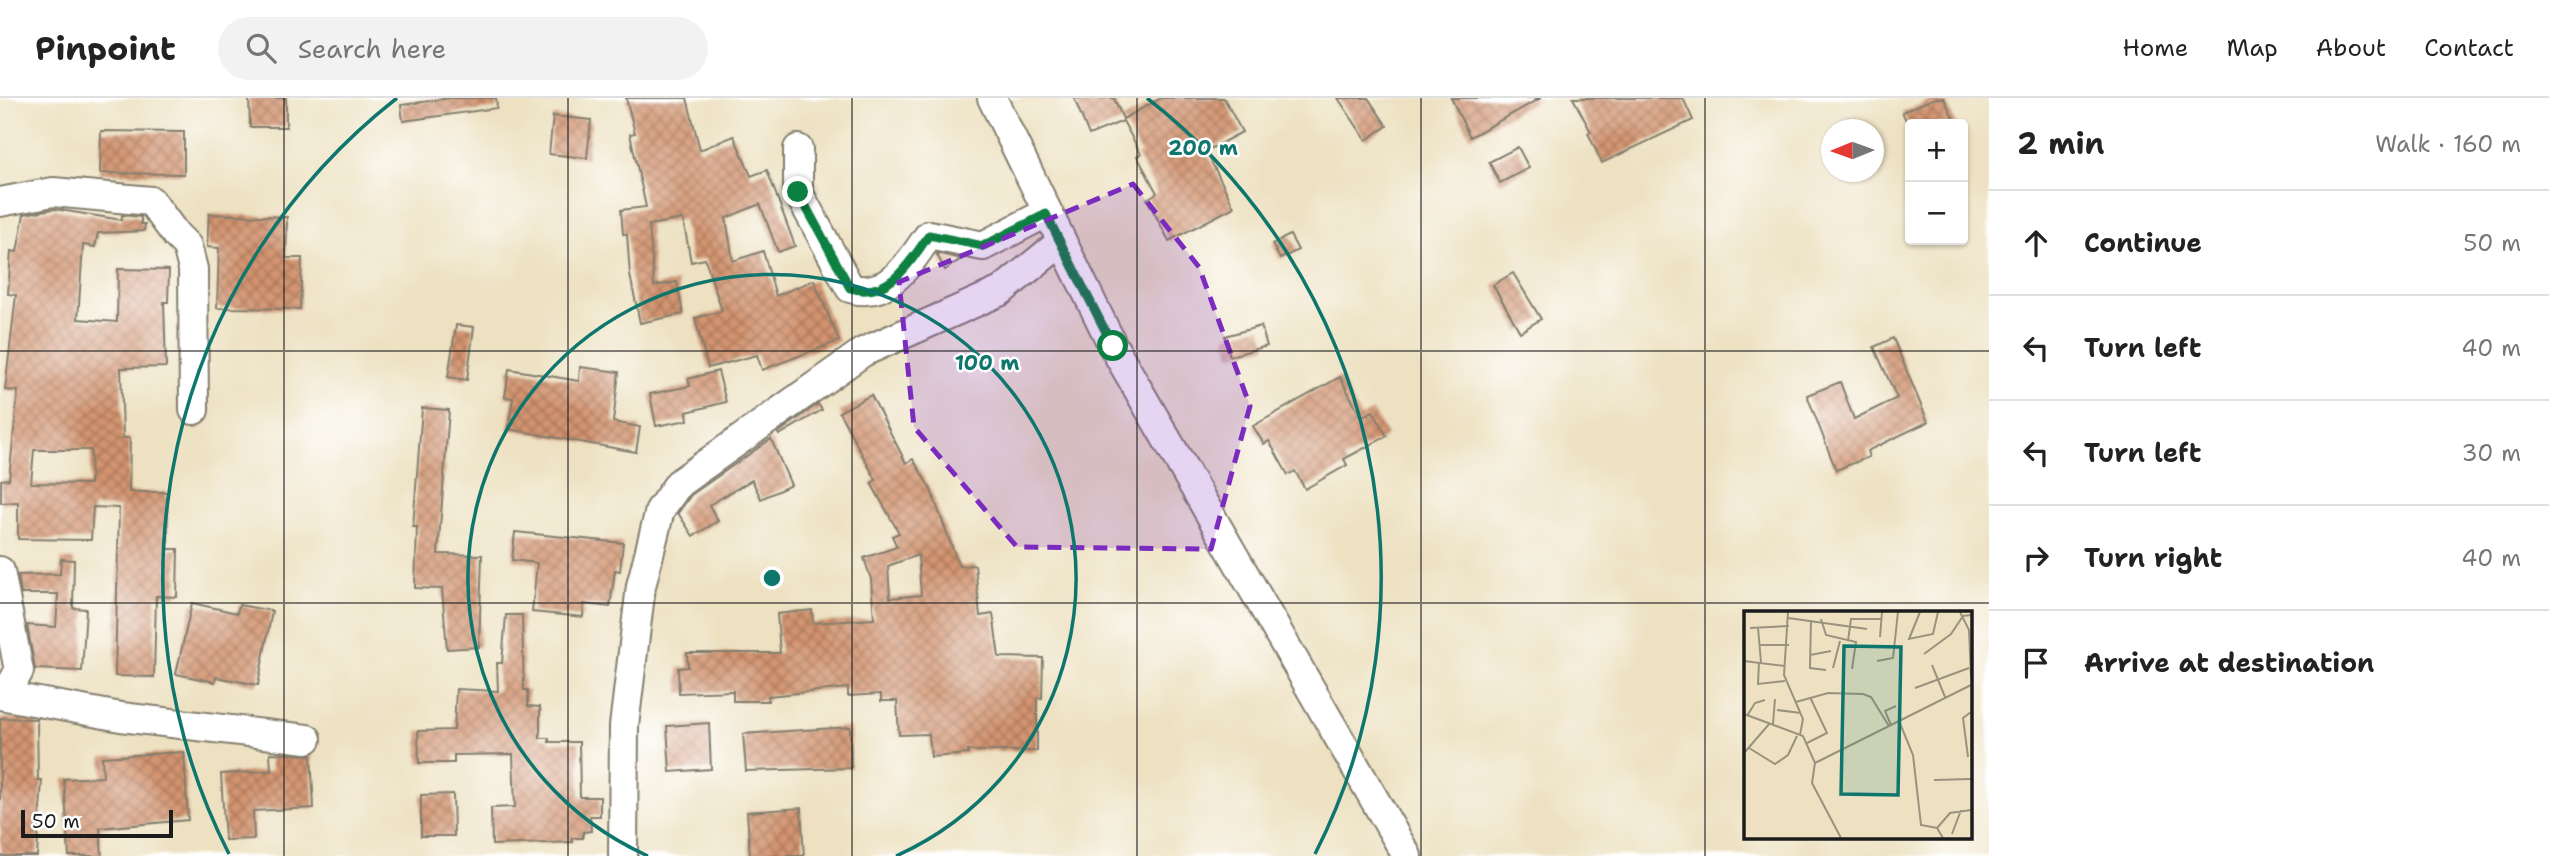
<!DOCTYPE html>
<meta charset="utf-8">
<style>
:root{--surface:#fff;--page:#f2f2f2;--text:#222;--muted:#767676;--line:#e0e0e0}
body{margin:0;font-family:"Shantell Sans",sans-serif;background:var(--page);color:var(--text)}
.controls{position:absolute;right:21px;top:21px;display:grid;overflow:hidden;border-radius:7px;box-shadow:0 2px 5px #0004}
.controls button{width:63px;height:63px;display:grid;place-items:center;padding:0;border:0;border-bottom:2px solid var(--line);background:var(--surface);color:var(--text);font:35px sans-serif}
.compass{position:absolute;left:1821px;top:21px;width:63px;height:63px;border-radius:50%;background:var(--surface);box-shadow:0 2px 5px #0004;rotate:269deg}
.scale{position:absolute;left:21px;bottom:18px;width:152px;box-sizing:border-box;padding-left:7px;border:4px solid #1c1c1c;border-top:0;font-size:19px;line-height:24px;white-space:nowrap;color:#1c1c1c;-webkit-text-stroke:5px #fff;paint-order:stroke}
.stop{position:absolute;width:21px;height:21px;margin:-16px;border:5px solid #0b8043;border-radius:50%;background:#fff}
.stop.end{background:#0b8043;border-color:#fff;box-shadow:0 2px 7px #0008}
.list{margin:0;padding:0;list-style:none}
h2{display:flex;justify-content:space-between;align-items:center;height:91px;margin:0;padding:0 28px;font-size:30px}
h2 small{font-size:23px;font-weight:400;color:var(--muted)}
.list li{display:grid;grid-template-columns:46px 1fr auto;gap:21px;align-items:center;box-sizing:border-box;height:105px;padding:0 28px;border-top:2px solid var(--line)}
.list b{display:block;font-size:26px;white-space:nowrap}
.list em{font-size:23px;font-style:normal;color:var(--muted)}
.icon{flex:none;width:38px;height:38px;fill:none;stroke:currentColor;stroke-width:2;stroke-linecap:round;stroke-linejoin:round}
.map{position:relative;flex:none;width:1989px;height:758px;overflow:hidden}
header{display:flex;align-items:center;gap:42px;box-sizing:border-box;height:98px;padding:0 35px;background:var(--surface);border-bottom:2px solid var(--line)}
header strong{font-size:33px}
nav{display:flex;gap:38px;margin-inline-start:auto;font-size:24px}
.search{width:490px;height:63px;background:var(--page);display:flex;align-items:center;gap:18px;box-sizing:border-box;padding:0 24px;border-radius:38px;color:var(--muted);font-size:26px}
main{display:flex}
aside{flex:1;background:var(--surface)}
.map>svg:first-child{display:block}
</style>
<header>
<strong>Pinpoint</strong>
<div class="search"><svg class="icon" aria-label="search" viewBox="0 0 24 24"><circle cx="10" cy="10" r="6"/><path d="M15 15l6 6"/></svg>Search here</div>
<nav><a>Home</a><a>Map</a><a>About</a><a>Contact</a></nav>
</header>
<main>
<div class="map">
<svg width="1989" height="758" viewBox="0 0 1989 758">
<defs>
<pattern id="building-cross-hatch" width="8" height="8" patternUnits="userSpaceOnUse" patternTransform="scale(1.75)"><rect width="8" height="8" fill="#d39470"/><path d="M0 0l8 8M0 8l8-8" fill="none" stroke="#aa785b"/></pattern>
</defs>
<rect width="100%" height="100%" fill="#fff"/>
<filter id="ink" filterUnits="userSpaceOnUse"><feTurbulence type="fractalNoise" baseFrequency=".0143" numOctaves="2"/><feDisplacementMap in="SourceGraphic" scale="14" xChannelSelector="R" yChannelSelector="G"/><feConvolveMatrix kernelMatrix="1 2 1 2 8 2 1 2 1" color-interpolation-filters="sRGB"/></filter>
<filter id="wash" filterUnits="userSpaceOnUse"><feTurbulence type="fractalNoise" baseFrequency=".00686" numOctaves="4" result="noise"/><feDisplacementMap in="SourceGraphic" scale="28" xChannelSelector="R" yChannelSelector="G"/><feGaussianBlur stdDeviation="1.57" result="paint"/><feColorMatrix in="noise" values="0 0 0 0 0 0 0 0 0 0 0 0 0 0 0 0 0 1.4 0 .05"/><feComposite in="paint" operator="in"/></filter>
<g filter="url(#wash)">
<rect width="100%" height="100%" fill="#ede1c1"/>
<g id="blocks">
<!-- building -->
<g fill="url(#building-cross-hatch)" fill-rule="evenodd">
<path d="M249 0H286V29H250Z"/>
<path d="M450 0H496L497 10 403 23 401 7Z"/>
<path d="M626 0H687L700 52 734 38 751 78 767 72 795 148 778 154 760 106 726 120 733 163 763 153 776 198 814 182 839 243 762 272 757 257 708 270 695 220 722 213 705 161 691 164 683 121 649 127 654 188 677 184 683 216 640 225 630 177 627 136H623L621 112 646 109 630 36 635 35Z"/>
<path d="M1074 0H1114L1123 21 1161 0H1224L1242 34 1206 53 1234 109 1169 143 1147 101 1157 95 1137 58 1141 56 1123 23 1089 37Z"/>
<path d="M1338 0H1368L1387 28 1366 42Z"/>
<path d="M1451 0H1541L1470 39Z"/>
<path d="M1573 0H1683L1693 22 1602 65 1588 35 1591 34Z"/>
<path d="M1935 0H1944L1956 26H1908L1902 14Z"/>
<path d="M553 18 591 22 587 60 549 56Z"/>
<path d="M101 33 184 34V76L100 75Z"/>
<path d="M1518 49 1529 70 1500 85 1489 64Z"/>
<path d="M54 111 122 122V117L141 119V126H145L144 133 98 135 95 149 83 147 78 221 117 224 118 171 169 172 168 204H164L166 269 121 270 123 340H130L129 394H167L168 451H178L177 499 156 498 154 579 115 578 119 410 93 409 91 442 18 441V404L1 405V382L9 381 18 293 5 292 16 197 8 196 11 153 17 154 24 116ZM34 352H91L90 386 31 385Z"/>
<path d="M209 116 287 119 286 160H302L300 211 217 210 219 150 207 149Z"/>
<path d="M1290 137 1298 152 1280 161 1272 146Z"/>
<path d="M936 155 961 161 945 172Z"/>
<path d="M1513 175 1541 221 1520 234 1493 187Z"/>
<path d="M456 227 474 229 467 282 448 279Z"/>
<path d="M1261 228 1267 248 1230 258 1225 238Z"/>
<path d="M1893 240 1928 324 1867 353 1869 359 1836 372 1807 297 1840 284 1854 321 1897 300 1874 249Z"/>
<path d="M580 269 619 274 613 324 640 329 636 354 508 331 513 300 505 299 509 271 579 283Z"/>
<path d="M718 273 726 304 687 314 688 322 656 328 650 296 690 288 688 281Z"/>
<path d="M1340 279 1361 319 1373 313 1387 338 1344 361 1347 367 1305 391 1295 373 1288 377 1269 343 1264 346 1253 328Z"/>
<path d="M871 297 906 365 913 361 931 392 959 468 975 467 980 518 993 516 999 559 1043 560 1042 600H1037V653H968V656L931 659 929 636 899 637 897 603H881V596L848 598V590L768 598V603H733V593L679 595 678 570 688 569 687 555H780L777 516 812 512 813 525 874 521 871 481 864 460 897 449 892 438 899 435 871 385 876 382 839 314ZM918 457 921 497 890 500 888 468Z"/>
<path d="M818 306 822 312 779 337 778 335Z"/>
<path d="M422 310 449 312 438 456 482 457 479 549 447 551 442 491 415 490 417 429H413Z"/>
<path d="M771 341 791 387 761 401 752 382 709 407 718 423 693 438 678 415 691 397Z"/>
<path d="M515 434 623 445 620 473 615 472 610 509 584 506 583 519 532 514 537 465 512 462Z"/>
<path d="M61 461 74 462 73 510 86 511 82 573 35 571 27 527 56 529 58 496H21L18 477 60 476Z"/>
<path d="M192 505 237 515 239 507 272 513 258 587 216 579 215 584 176 576Z"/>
<path d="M506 517H522L524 592H528V608L540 609V640H549V644H579L580 699H600V718H590L591 733 583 734V740H572L573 744 492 747 491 710 515 709 513 656 454 657V665H419L418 633 454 632 456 591 498 593 497 565H502Z"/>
<path d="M0 620 37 621 38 682H42L37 758H0Z"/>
<path d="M709 625 711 671 670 674 667 628Z"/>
<path d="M850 629 851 670 746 673 743 636Z"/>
<path d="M184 654 188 722 100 730 102 758H69L64 681 103 679 102 659Z"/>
<path d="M270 655 311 657 314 710 253 713 254 741 225 742 221 676 271 673Z"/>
<path d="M453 696 454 738H421V697Z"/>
<path d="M801 710 804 758H750L747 714Z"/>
</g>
</g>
</g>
<g filter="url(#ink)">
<use href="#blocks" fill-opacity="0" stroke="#847e6e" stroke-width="2"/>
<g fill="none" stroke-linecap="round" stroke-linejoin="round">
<!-- minor casing -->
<g stroke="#847e6e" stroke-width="32">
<g id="minor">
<path d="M992 0 1113 248 1407 758"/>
<path d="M798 51V94L850 190C889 202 910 164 929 137L983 148 1046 115"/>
<path d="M0 104 53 94 151 103 176 137 187 148 193 171 194 312"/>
<path d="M0 473 19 573 5 598"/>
<path d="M0 597 121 619 307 641"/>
<path d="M623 758 624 628 641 488 660 412 679 385 863 254 1001 193 1061 144"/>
</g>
</g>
<!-- minor -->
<use href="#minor" stroke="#fff" stroke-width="28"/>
</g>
</g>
<g fill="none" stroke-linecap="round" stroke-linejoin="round" filter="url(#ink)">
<!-- route -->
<path stroke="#0b8043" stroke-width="9" d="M798 94 850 190C889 202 910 164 929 137L983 148 1046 116 1113 248"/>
</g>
<!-- marked area -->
<path fill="#7b2cbf" fill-opacity="0.2" stroke="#7b2cbf" stroke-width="5" stroke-dasharray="14 9" stroke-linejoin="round" d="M1133 86 1199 169 1250 308 1211 451 1017 449 914 329 899 184Z"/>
<!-- grid -->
<path fill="none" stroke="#1c1c1c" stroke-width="2" stroke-opacity="0.55" d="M284 0V758M568 0V758M852 0V758M1137 0V758M1421 0V758M1705 0V758M0 253H1989M0 505H1989"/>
<!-- distance rings -->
<g fill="none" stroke="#0f766e" stroke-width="3.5">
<path d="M648 758A304 304 0 1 1 896 758"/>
<path d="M229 756A609 609 0 0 1 397 0M1147 0A609 609 0 0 1 1315 756"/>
</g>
<!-- overview -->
<g transform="translate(1744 513)">
<rect width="228" height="228" fill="#ede1c1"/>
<path fill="none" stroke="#99927f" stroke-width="2" d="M44 1 40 64 59 108 56 124M176 1 165 28 189 23 194 1M216 1 225 19 227 66M44 7 123 18M77 8 82 24 112 31 108 58M67 9 66 57 82 59M6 17 45 15M14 17 17 51M136 26 138 1M104 30 107 8H137M15 34H45M112 35H149M180 43 207 23 219 5 227 4M66 44 87 40M0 50 41 55M133 50 149 47 154 1M15 51 14 73 41 70M188 54 201 86M89 57 96 30M171 77 225 57M52 91 84 82 119 83 127 86 145 115M33 99 57 102M0 103 59 125 71 152 68 172 97 227M3 105 11 92 21 89M155 110 169 144 177 214 193 217 199 227M29 113 31 88M147 114 141 100 152 95M63 132 83 122 66 86M5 137 31 153 44 144 53 125M0 142 26 112M224 146 219 107 227 101M71 152 227 74M190 169 227 168M193 217 206 202 227 199M208 223 217 199"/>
<path fill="#0f766e" fill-opacity="0.15" stroke="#0f766e" stroke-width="3.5" d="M100 35 157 36 154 184 97 183Z"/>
<rect width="228" height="228" fill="none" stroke="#1c1c1c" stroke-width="3.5"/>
</g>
<circle cx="772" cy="480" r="10" fill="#0f766e" stroke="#fff" stroke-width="3.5"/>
<g font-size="21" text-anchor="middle" font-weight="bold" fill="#0f766e" stroke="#fff" stroke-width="5" stroke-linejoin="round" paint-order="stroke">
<text x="1203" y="57">200 m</text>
<text x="987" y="272">100 m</text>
</g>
</svg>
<div class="controls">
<button>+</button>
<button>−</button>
</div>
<svg class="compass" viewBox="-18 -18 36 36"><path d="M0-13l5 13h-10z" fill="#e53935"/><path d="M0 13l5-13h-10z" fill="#767676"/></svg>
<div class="scale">50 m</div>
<div class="stop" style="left:1113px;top:248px"></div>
<div class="stop end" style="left:798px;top:94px"></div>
</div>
<aside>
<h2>2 min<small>Walk · 160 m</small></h2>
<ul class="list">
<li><svg class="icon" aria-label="ahead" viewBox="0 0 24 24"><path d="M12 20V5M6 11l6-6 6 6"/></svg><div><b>Continue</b></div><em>50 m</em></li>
<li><svg class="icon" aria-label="left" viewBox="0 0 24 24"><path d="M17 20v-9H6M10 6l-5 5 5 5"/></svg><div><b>Turn left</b></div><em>40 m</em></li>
<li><svg class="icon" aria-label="left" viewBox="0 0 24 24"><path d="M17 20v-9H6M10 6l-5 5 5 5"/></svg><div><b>Turn left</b></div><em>30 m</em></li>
<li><svg class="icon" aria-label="right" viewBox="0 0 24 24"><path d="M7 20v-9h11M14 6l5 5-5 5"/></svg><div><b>Turn right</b></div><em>40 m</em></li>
<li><svg class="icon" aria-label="arrive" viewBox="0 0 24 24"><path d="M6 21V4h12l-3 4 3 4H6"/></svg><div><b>Arrive at destination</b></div></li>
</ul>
</aside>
</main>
